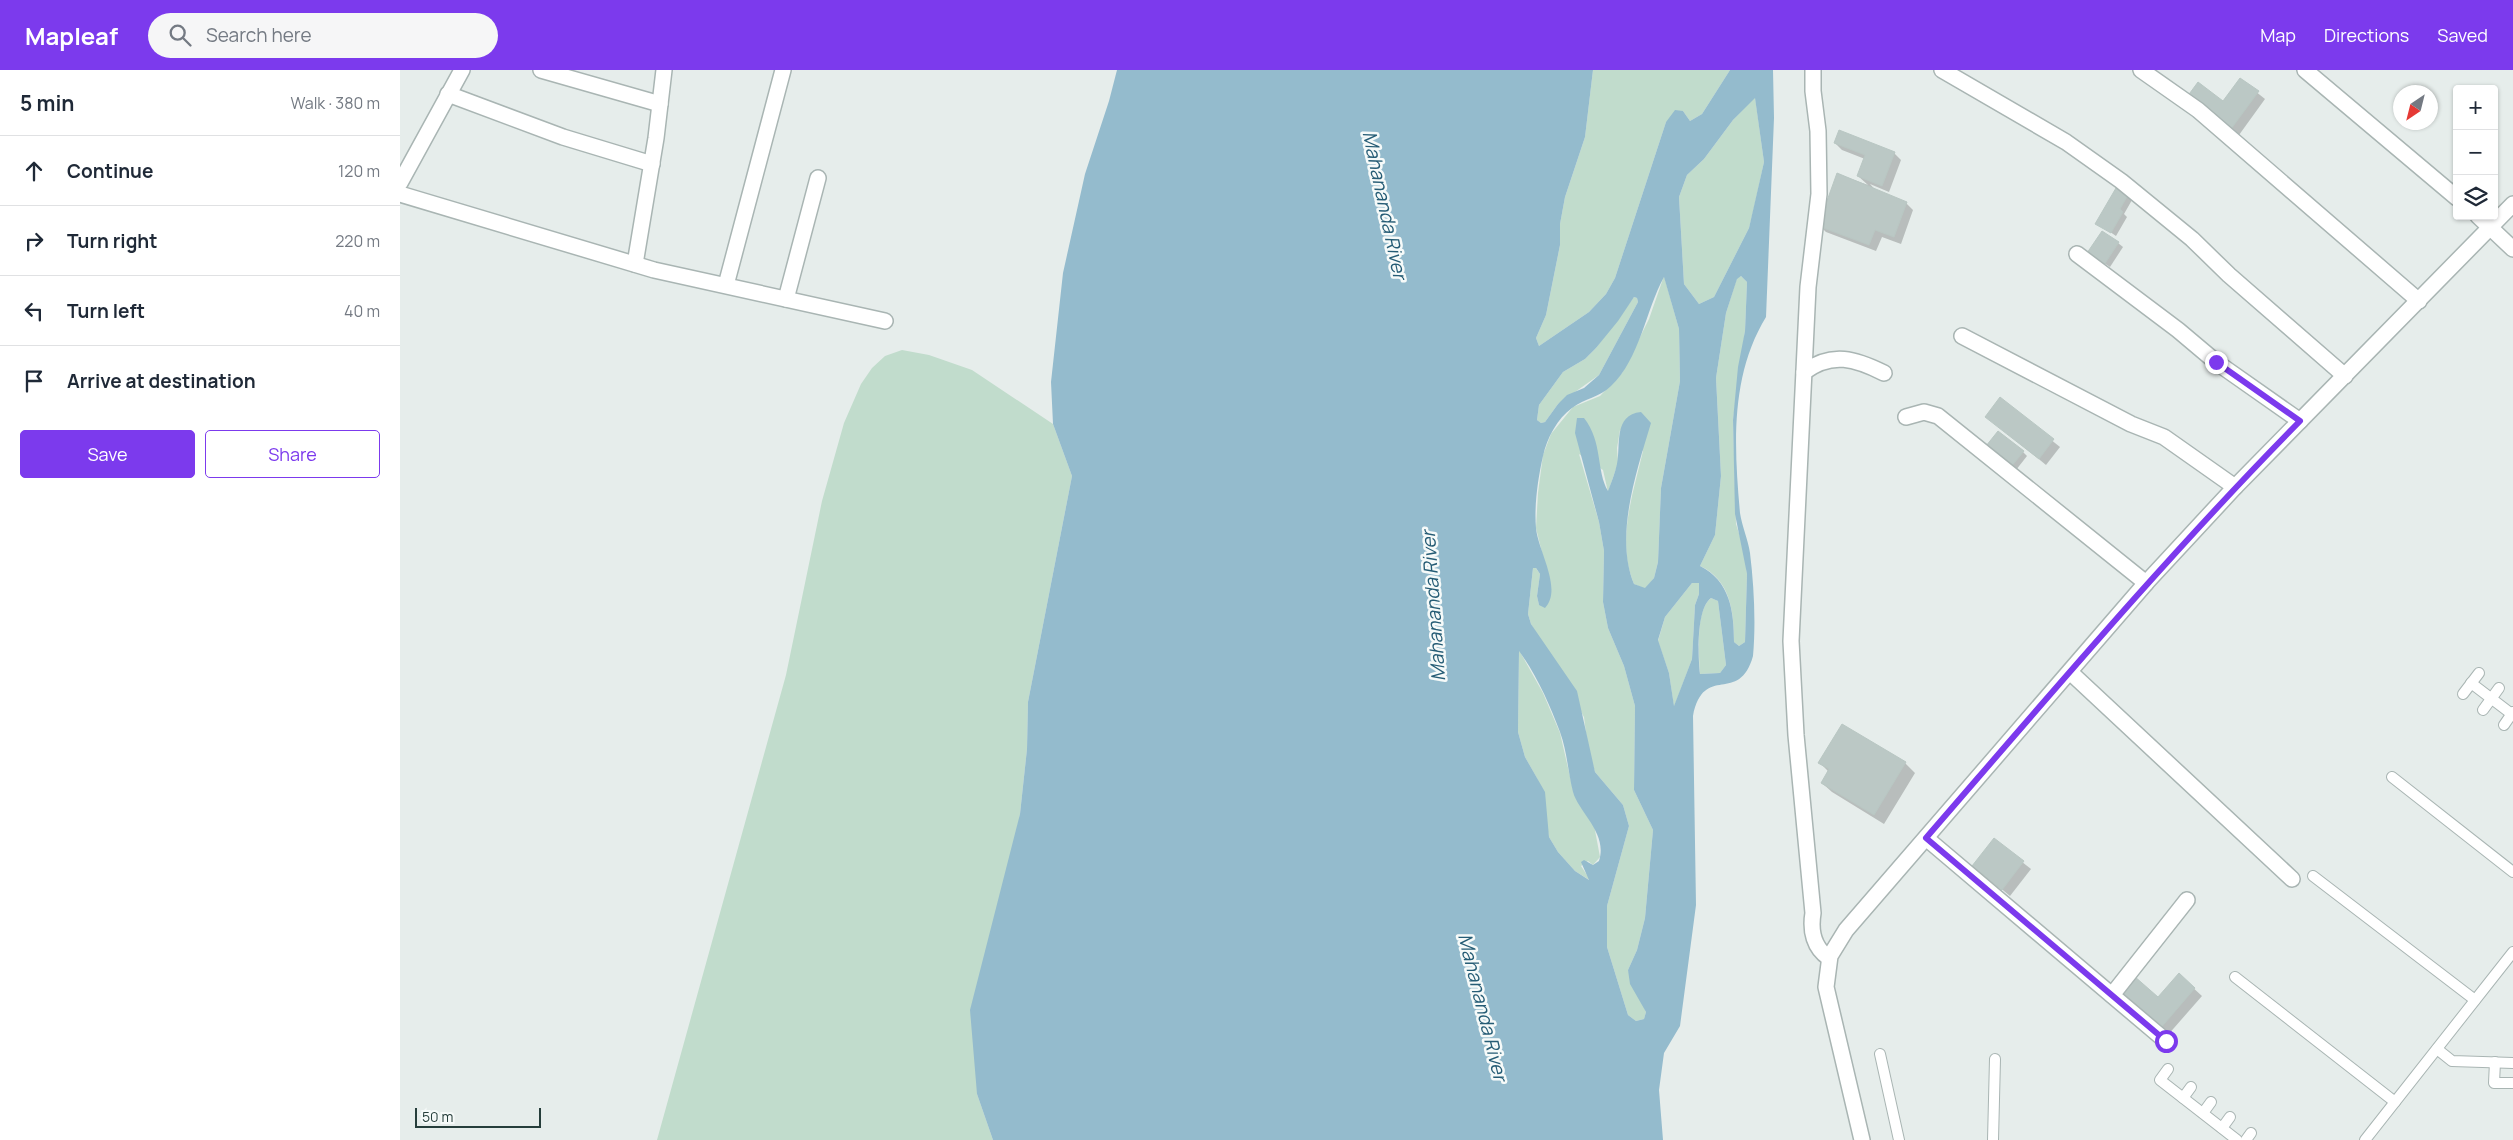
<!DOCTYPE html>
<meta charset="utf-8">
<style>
:root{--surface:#fff;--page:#f6f6f7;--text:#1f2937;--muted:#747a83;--line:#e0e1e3;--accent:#7c3aed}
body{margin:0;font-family:Manrope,sans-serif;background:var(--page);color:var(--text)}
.controls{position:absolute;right:15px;top:15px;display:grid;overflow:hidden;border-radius:5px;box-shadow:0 1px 4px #0004}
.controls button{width:45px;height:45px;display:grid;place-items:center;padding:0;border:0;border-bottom:1px solid var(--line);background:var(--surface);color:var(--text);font:25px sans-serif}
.compass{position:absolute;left:1993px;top:15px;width:45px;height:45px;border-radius:50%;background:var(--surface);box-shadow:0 1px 4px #0004;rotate:215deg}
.scale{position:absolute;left:15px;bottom:12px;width:126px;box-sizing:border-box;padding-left:5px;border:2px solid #263e3b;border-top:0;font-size:14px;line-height:18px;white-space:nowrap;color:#263e3b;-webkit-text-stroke:4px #f6faf9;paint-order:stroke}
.stop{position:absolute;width:15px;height:15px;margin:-11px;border:4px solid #7c3aed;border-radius:50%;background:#fff}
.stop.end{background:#7c3aed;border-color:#fff;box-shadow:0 1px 5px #0008}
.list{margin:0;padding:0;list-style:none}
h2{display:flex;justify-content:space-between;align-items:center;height:65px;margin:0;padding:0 20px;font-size:21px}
h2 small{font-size:16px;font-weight:400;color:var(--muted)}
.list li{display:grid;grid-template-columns:32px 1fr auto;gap:15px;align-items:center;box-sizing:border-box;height:70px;padding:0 20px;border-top:1px solid var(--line)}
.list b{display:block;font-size:19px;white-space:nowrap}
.list em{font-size:16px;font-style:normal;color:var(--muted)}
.actions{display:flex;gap:10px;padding:15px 20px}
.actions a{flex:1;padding:11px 0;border:1px solid var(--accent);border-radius:5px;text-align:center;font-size:18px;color:var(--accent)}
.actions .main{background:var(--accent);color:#fff}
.icon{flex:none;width:28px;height:28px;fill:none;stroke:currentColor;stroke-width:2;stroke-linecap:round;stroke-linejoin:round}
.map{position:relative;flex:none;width:2113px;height:1070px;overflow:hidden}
header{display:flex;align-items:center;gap:30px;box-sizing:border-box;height:70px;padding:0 25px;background:var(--accent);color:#fff}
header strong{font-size:24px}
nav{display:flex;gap:28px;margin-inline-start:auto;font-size:18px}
.search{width:350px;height:45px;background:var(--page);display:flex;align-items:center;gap:12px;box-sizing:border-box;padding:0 18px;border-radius:28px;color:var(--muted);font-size:19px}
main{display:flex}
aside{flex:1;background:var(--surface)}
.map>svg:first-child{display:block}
</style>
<header>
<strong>Mapleaf</strong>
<div class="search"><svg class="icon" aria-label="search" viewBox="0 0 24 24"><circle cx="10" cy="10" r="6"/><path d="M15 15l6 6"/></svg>Search here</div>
<nav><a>Map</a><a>Directions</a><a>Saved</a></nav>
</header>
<main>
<aside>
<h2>5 min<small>Walk · 380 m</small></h2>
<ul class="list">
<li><svg class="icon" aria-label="ahead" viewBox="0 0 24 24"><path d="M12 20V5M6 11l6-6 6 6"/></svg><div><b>Continue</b></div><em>120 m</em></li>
<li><svg class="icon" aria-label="right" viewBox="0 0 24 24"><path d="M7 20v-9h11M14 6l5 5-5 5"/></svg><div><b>Turn right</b></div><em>220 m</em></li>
<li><svg class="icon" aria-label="left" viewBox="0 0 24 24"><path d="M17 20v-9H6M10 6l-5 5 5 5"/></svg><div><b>Turn left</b></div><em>40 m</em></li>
<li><svg class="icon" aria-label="arrive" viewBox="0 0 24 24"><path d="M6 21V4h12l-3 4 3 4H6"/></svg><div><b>Arrive at destination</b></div></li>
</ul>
<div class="actions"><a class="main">Save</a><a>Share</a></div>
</aside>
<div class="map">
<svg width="2113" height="1070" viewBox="0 0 2113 1070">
<rect width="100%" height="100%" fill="#e6edeb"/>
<!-- green -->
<g fill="#c1dccc">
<path d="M1193 0H1330L1302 44 1290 51 1283 41 1266 52 1215 208 1206 224 1189 242 1139 276 1136 268 1146 245 1160 175V154L1165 127 1185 67Z"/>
<path d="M1355 27 1364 92 1353 142 1349 158 1314 227 1299 234 1284 214 1279 127 1287 105 1304 89 1333 50Z"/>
<path d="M1264 206 1279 259 1280 311 1261 418 1258 492 1254 508 1245 519 1234 514C1216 471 1233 424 1243 381L1220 360 1217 378 1218 393 1208 422 1203 400 1179 384 1199 452 1204 481 1203 532 1208 558 1224 596 1235 636 1234 720 1253 760 1245 848 1237 880 1228 900 1246 942 1244 949 1236 951 1228 945 1207 877V836L1229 756 1223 735 1195 702 1188 679 1184 647 1131 554 1128 544 1133 498 1135 497 1140 504 1137 526 1139 535 1145 495 1136 458 1138 423 1143 385 1151 364 1173 337 1200 326 1222 303 1249 249Z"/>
<path d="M1341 206 1347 212 1345 261 1333 350 1336 454 1344 479 1347 504 1345 572 1339 576 1334 572C1334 543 1331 510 1300 496L1315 465 1321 406 1316 308 1326 243 1337 208Z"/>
<path d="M1234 227 1237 228 1238 232 1199 305 1158 334 1145 352 1141 353 1137 350 1139 335 1163 302 1185 289 1196 278Z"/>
<path d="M502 280 529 285 572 300 653 354 672 406 628 632 627 679 620 744 577 1024 593 1070H257L386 605 422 431 444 353 461 314 472 298 485 286Z"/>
<path d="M1292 513H1299V524L1295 535 1292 589 1274 637 1269 603 1258 571 1265 547Z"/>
<path d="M1311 528 1318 531 1326 595 1320 603 1300 604C1299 586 1295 540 1311 528Z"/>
<path d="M1119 580 1143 623 1160 663 1174 724 1194 755 1200 787 1193 795 1188 791 1181 796 1191 811 1175 801 1158 782 1149 767 1138 710 1125 687 1118 662Z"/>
</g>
<!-- water -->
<path fill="#94bbcd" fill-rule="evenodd" d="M717 0H1193L1185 67 1165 127 1160 154V175L1146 245 1136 268 1139 276 1189 242 1206 224 1215 208 1266 52 1275 40 1283 41 1290 51 1302 44 1330 0H1373L1374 48 1366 247C1330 306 1334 376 1340 443 1342 456 1348 470 1350 483 1354 516 1356 553 1353 586 1339 636 1304 592 1293 646L1296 835 1280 956 1264 983 1259 1020 1263 1070H593L577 1024 570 940 620 744 627 679 628 632 672 406 653 354 651 312 663 203 685 104 709 31ZM1355 28 1364 92 1349 158 1314 227 1299 234 1284 214 1279 127 1287 105 1304 89 1333 50ZM1341 206 1347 212 1345 261 1338 297 1333 350 1335 444 1347 504 1345 572 1339 576 1334 572C1334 541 1330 511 1300 496L1315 465 1321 406 1316 308 1326 243 1337 209ZM1264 207 1279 259 1280 311 1261 418 1258 492 1254 508 1245 518 1234 514C1214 466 1237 400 1251 353L1241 342C1213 345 1221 375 1217 394 1215 403 1211 413 1208 421 1196 401 1203 372 1184 348H1177L1175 363 1199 452 1204 481 1203 532 1208 558 1224 596 1235 636 1234 720 1253 760 1245 848 1237 880 1228 900 1230 914 1246 942 1244 949 1236 951 1228 945 1207 877V836L1229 756 1223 735 1195 702 1177 621 1131 554 1128 544 1133 498H1136L1140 504 1137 526 1139 535 1145 538C1163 519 1138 481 1136 458 1134 436 1138 408 1143 386 1147 368 1157 349 1172 338 1185 328 1199 328 1211 316 1240 289 1246 239 1264 207ZM1234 227 1237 228 1238 232 1199 305 1184 318 1167 325 1158 334 1145 352 1141 353 1137 350 1139 335 1163 302 1185 289 1196 278 1218 251ZM1292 513H1299V524L1295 535 1292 589 1274 636 1269 603 1258 570 1265 547ZM1311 528 1318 531 1326 595 1320 603 1300 604C1298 587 1296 539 1311 528ZM1119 581C1136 604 1150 635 1160 662 1167 681 1168 702 1173 722 1179 743 1208 763 1199 791L1193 795 1184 790 1181 792 1189 810 1175 801 1158 782 1149 767 1145 722 1125 687 1118 662Z"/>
<!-- shadow -->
<g fill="#0003">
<path d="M1840 9 1865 29 1839 65 1796 34 1823 32Z"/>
<path d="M1435 73 1494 83 1501 90 1489 122 1470 114 1478 123 1506 133 1513 140 1501 174 1482 167 1476 181 1426 162 1419 155 1438 104 1468 115 1458 106 1465 89 1442 80Z"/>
<path d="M1728 126 1732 130 1724 144 1727 147 1716 166 1697 153Z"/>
<path d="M1718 173 1723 177 1710 197 1692 185Z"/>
<path d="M1600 329 1660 377 1646 395 1587 347Z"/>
<path d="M1592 381 1623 382 1627 386 1616 400Z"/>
<path d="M1442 655 1505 693 1515 703 1484 754 1432 722 1422 713 1429 702 1420 693Z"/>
<path d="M1594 770 1631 799 1610 826 1574 796Z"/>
<path d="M1779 905 1802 926 1767 966 1727 932 1758 929Z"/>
</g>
<!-- building -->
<g fill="#bbc8c5" stroke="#b9c7c3">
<path d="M1840 8 1859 21 1831 59 1787 27 1798 12 1823 31Z"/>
<path d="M1439 60 1495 82 1482 116 1457 106 1465 85 1434 73Z"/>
<path d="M1437 103 1507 132 1494 167 1475 160 1469 175 1418 156Z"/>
<path d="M1716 118 1728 125 1720 139 1723 142 1711 163 1695 154Z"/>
<path d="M1702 161 1719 172 1704 195 1687 183Z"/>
<path d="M1600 327 1654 369 1639 389 1585 347Z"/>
<path d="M1598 361 1624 381 1611 397 1586 376Z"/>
<path d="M1442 654 1506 692 1474 745 1421 713 1429 699 1418 693Z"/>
<path d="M1594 768 1624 791 1602 820 1572 796Z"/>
<path d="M1779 903 1795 918 1759 960 1718 925 1734 906 1758 927Z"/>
</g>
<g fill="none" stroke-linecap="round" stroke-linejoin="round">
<!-- service casing -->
<g stroke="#a9b5b3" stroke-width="12">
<g id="service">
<path d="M2071 613 2113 645"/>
<path d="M2063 624 2079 603"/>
<path d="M2083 640 2099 618"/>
<path d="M2104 655 2113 642"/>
<path d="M1992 707 2113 802"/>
<path d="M1913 806 2075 930"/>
<path d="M1835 907 1995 1032"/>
<path d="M2037 979 2052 991 2113 993"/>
<path d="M1480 984 1499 1070"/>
<path d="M2095 992 2094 1013H2113"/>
<path d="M1768 999 1760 1010 1837 1070"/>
<path d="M1783 1028 1791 1017"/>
<path d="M1803 1043 1811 1032"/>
<path d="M1822 1058 1830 1047"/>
<path d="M1593 1070 1595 989"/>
<path d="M1846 1070 1851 1063"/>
<path d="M1965 1070 2113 882"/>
</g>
</g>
<!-- minor casing -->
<g stroke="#a9b5b3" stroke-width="18">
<g id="minor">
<path d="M141 0 260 34"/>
<path d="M1413 0V21L1418 61 1419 124 1408 217 1391 571 1396 665 1413 843C1410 861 1414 878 1429 888"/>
<path d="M1542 0 1666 72 1721 111 1792 169 1829 205 1945 306"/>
<path d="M1741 0 1798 40 2019 231"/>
<path d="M1905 0 2057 128"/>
<path d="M48 24 163 67 252 94"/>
<path d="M0 113 62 0"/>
<path d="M0 124 254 200 485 251"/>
<path d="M2078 146 2113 179"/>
<path d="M1677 184 1778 260 1816 292 1900 351"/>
<path d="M235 194 256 68 264 0"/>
<path d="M326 215 383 0"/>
<path d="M386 229 418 108"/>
<path d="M1562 266 1731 354 1764 367 1835 417"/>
<path d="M1404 302C1432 281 1456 289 1484 303"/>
<path d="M1506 347 1524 342 1538 346 1746 513"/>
<path d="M1670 602 1892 809"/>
<path d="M1526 768 1766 971"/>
<path d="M1712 925 1787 830"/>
<path d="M1462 1070 1426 917 1430 886 1446 860 1746 513 1835 417 2113 134"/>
</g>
</g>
<!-- service -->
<use href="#service" stroke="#fff" stroke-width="10"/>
<!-- minor -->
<use href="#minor" stroke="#fff" stroke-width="15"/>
</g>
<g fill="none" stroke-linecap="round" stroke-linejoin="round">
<!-- route -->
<path stroke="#7c3aed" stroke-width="6" d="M1766 971 1526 768C1649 626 1769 484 1900 351L1816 292"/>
</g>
<g text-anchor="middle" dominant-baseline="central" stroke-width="5" stroke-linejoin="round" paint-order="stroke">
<!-- water labels -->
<g font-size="19" font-style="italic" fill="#255c75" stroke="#f6faf9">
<text transform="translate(985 135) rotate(78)">Mahananda River</text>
<text transform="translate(1033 536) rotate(-94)">Mahananda River</text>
<text transform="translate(1083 937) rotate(76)">Mahananda River</text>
</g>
</g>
</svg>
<div class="controls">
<button>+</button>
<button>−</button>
<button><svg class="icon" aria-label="layers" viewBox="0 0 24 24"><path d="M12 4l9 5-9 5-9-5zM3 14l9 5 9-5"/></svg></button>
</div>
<svg class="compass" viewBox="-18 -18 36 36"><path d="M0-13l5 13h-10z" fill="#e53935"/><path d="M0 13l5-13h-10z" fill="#747a83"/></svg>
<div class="scale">50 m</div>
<div class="stop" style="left:1766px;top:971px"></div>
<div class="stop end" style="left:1816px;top:292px"></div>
</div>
</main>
